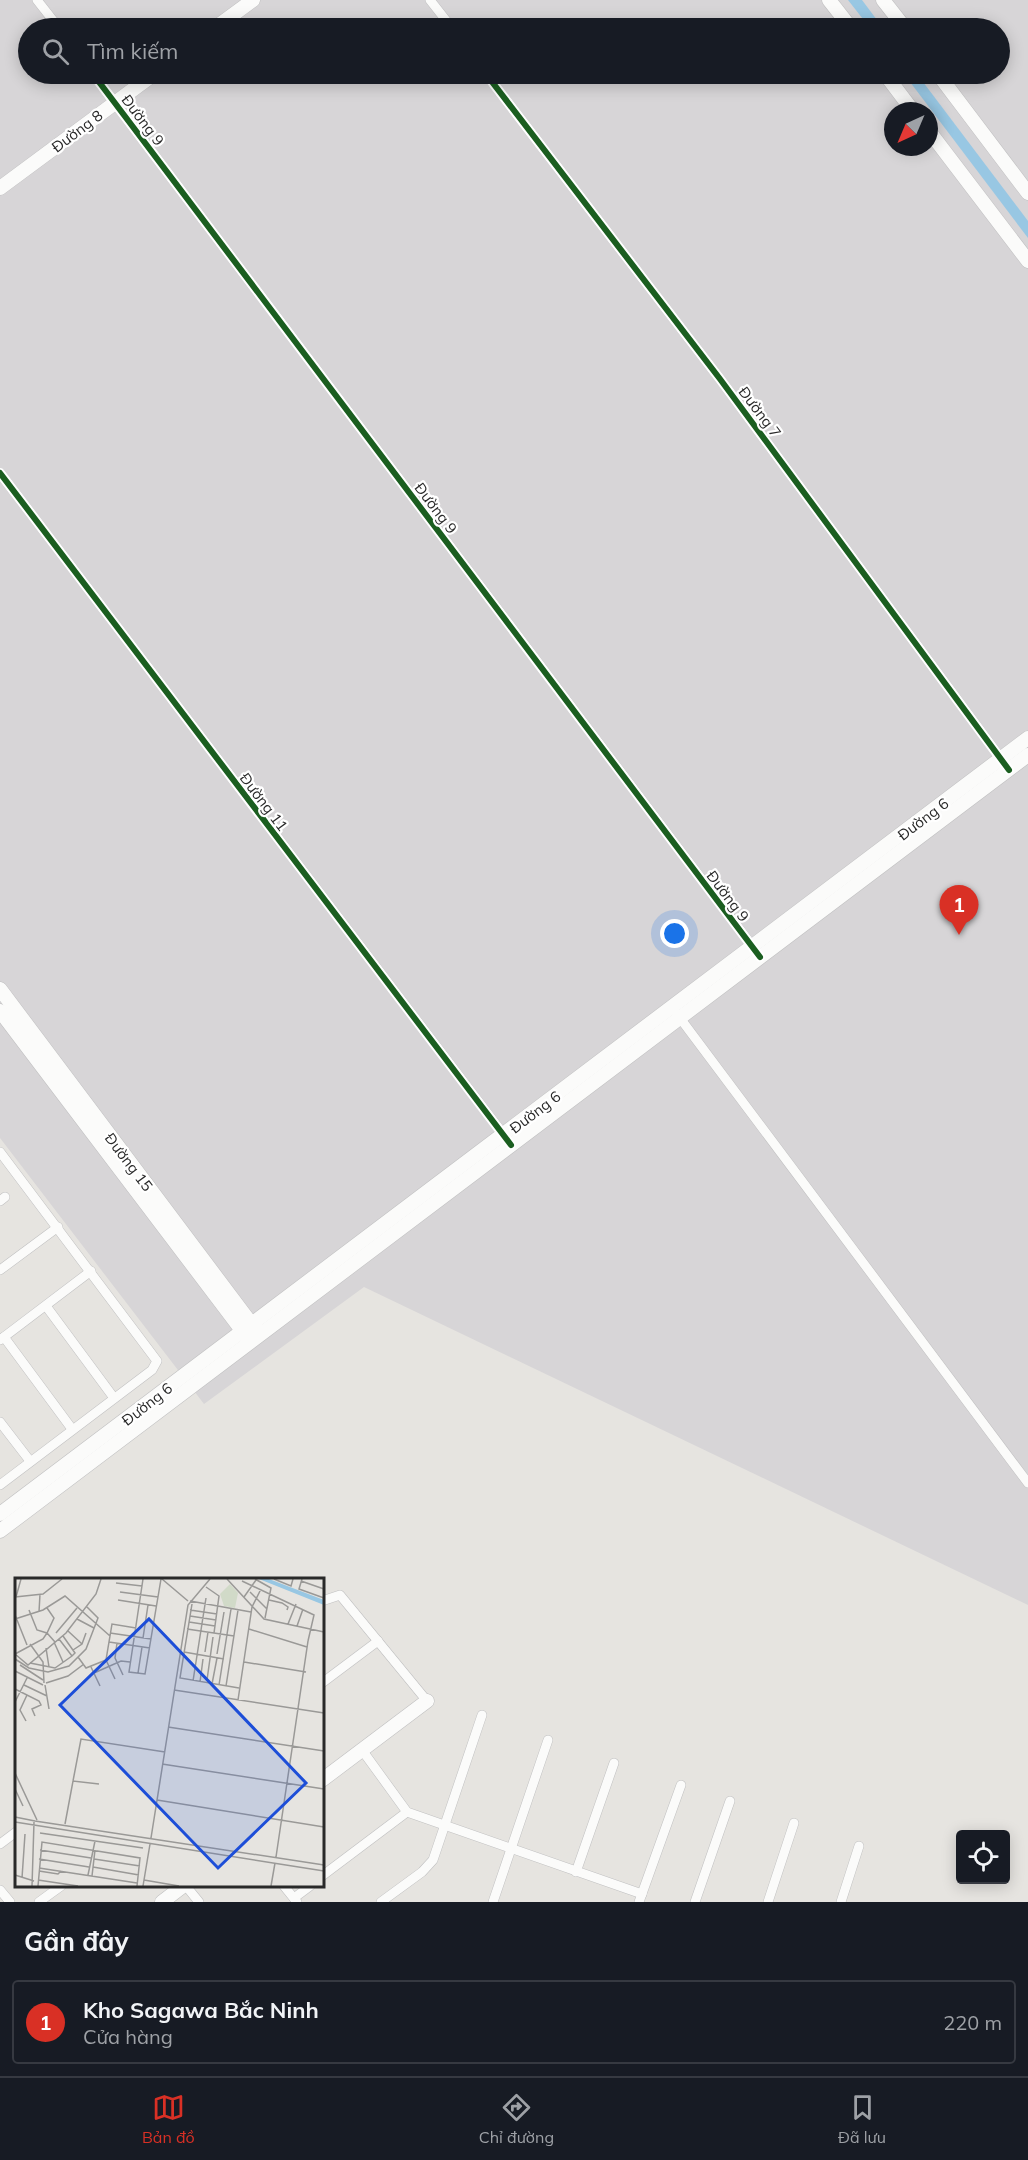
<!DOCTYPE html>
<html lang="vi">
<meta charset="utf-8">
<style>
:root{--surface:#171b24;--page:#242831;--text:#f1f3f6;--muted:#9ea1a6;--line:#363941;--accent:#d93025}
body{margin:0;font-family:Mulish,sans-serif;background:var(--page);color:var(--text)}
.controls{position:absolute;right:18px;bottom:18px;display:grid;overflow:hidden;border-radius:6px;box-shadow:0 3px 15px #0003}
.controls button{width:54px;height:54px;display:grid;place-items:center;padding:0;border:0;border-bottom:2px solid var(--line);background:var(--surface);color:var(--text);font:30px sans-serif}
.compass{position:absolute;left:884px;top:102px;width:54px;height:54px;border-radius:50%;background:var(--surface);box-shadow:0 3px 15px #0003;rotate:224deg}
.you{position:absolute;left:675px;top:934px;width:21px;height:21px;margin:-15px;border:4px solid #fff;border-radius:50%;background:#1a73e8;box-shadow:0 0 0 9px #1a73e833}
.badge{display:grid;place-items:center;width:39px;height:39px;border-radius:50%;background:var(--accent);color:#fff;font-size:20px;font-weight:700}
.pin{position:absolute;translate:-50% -50px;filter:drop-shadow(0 2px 3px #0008)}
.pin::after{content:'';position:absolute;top:32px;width:21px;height:18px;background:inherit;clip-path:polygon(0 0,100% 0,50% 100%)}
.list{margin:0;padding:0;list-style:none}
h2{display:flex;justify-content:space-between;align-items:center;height:78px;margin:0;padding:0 24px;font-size:26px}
h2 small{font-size:20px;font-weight:400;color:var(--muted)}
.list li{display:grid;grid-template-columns:39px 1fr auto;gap:18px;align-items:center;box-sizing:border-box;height:84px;margin:0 12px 12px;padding:0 12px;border:2px solid var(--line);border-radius:6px}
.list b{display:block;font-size:22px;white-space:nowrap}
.list p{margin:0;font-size:20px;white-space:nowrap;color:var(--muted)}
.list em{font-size:20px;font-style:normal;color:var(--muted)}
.icon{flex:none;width:33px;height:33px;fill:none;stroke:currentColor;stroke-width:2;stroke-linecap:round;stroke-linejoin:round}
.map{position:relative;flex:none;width:1028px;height:1902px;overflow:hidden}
.search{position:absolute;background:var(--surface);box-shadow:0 3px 15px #0003;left:18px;right:18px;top:18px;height:66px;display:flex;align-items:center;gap:15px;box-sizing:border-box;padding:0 21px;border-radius:33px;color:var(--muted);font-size:22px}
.sheet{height:174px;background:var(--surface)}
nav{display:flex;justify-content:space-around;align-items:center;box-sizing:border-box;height:84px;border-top:2px solid var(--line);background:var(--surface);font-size:16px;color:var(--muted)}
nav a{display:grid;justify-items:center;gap:3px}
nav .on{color:var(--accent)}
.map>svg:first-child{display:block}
</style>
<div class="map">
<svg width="1028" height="1902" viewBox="0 0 1028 1902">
<rect width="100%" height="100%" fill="#e6e4e0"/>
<!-- industrial -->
<path fill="#d7d5d7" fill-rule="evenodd" d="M0 0H1028V1605L364 1287 204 1404 0 1138ZM28 28H1000V74H28ZM893 111H929V147H893Z"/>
<!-- water -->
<g fill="#98c7e3">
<path d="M848 0H862L883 28H870Z"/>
<path d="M904 74H917L1028 221V238Z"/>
</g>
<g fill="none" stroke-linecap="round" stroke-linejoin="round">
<!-- street casing -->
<g stroke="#c0c0c1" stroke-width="10">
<g id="street">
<path d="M37 0 59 28"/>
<path d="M430 0 452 28"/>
<path d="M93 74 755 950"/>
<path d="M486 74 720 379 1004 763"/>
<path d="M0 473 506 1138"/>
<path d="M677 1014 1028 1483"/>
<path d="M0 1152 157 1361 152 1370 0 1485"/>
<path d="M0 1201 5 1197"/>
<path d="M0 1270 58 1227"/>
<path d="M46 1306 114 1398"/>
<path d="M4 1337 72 1429"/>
<path d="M0 1340 91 1271"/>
<path d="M0 1422 30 1461"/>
<path d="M322 1601 340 1595 427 1701"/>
<path d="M322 1683 378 1641"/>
<path d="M362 1750 407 1812 642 1894"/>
<path d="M0 1844 16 1832"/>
<path d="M576 1872 614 1763"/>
<path d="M322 1876 407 1812"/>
<path d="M186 1886 199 1902"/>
<path d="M284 1886 297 1902"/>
<path d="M0 1890 10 1902"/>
<path d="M294 1898 310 1886"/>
<path d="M39 1902 61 1886"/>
<path d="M381 1902 422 1872 433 1860 482 1715"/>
<path d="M493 1902 548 1740"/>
<path d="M639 1902 681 1785"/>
<path d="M695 1902 730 1801"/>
<path d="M768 1902 794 1823"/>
<path d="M841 1902 859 1846"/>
</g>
</g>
<!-- secondary casing -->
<g stroke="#c0c0c1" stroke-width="15">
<g id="secondary">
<path d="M829 0 851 28"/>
<path d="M883 0 905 28"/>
<path d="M215 28 253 0"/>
<path d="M885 74 913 111"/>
<path d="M938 74 1028 193"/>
<path d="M929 131 1028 261"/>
<path d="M0 188 154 74"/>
<path d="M0 989 256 1330"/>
<path d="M0 1011 247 1337"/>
<path d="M0 1514 1028 738"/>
<path d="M0 1531 1028 755"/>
<path d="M322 1780 427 1701"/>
<path d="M162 1902 183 1886"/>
</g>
</g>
<!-- street -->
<use href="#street" stroke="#fbfbfa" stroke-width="9"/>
<!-- secondary -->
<use href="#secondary" stroke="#fbfbfa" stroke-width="14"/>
<!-- cycleway casing -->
<g stroke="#fff" stroke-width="10">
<g id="cycleway">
<path d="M93 74 760 957"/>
<path d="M486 74 720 379 1009 770"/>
<path d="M0 473 511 1145"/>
</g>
</g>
<!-- cycleway -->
<use href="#cycleway" stroke="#1b5e20" stroke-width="6"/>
</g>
<g text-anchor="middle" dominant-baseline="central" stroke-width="4.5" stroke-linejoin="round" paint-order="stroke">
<!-- street labels -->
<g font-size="15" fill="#292929" stroke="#fff">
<text transform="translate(143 120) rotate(53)">Đường 9</text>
<text transform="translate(77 131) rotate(-37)">Đường 8</text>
<text transform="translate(760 412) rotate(53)">Đường 7</text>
<text transform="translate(436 508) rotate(53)">Đường 9</text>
<text transform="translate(264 802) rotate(53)">Đường 11</text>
<text transform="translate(923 819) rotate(-37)">Đường 6</text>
<text transform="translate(728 896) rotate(53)">Đường 9</text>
<text transform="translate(535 1112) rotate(-37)">Đường 6</text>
<text transform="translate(129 1162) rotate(53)">Đường 15</text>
<text transform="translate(147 1404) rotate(-38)">Đường 6</text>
</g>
</g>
<!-- overview -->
<g transform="translate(15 1578)">
<rect width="309" height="309" fill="#e6e4e0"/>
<path d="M215 6 223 15 220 30 209 28 205 16Z" fill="#d1dac8"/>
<path d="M244 1H254L309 22V27Z" fill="#98c7e3"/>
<path fill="none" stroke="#9a9997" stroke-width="1.5" d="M128 1 114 94 130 96 146 1M147 1 173 23M212 1 249 41 309 54M240 1 256 10 250 40M259 1 276 8 278 1M287 1 284 11 309 20M227 3 299 37 293 63M286 3 309 11M101 5 127 8M191 9 204 18 199 55M105 14 143 19M235 14 252 31M0 19 28 16 47 1M1 19 6 1M229 19 241 2M103 22 141 28M254 22 267 25 273 29 272 32M175 23 236 34M177 26 165 100 224 110M14 32 22 52 32 55 39 40 32 30M175 32 202 36M24 34 25 16M0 37 12 67M175 38 201 42M0 41 28 32 50 18 95 58M62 41 79 50M174 44 200 48M273 46 281 26M282 48 288 31M172 51 219 58M234 51 292 69M53 53 67 66M41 55 62 30M95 55 136 61M128 60 133 27M44 61 57 78M39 64 48 84M94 64 135 70M102 65 100 80 108 97M15 66 28 84 29 105M31 70 34 89M58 72 67 66 71 55M169 74 209 81M190 74 193 54M0 76 13 87 51 55 81 16 86 1M0 76 28 61 32 55 40 64M202 76 209 34M63 79 71 90 91 82M0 81 14 90 33 94 54 88 71 71 83 40 72 29M229 84 291 94M15 85 40 90 57 78 60 75 48 58M5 87 28 102M76 89 85 108M0 93 28 107M79 95 106 83 115 84M123 95 127 69M100 101 91 82 97 46 121 50M192 102 198 59M178 103 191 20M185 104 188 81M31 105 53 98 69 86M197 106 202 80M9 107 32 118M30 107 34 131M204 107 216 31M211 108 223 32M0 111 24 123 26 127 17 131 20 138M159 112 309 135M223 122 237 29 246 11M0 124 12 100M11 143 5 132 12 117M153 149 309 173M147 186 309 211M0 195 22 242M58 203 66 161 150 174M0 211 8 228M142 222 309 249M0 239 20 243M20 243 309 287M0 244 309 293M50 246 58 203 84 206M25 255 128 270M136 260 173 27 195 1M25 272 76 280M261 279 293 63M24 281 74 289M79 281 125 288M78 289 124 297M24 290 122 305M24 293 43 296 46 293M0 297 19 303M73 297 80 263M77 298 80 272M7 300 10 256M23 302 63 308M129 302 164 308M17 308 19 244M23 308 27 264 125 280 122 308M128 308 135 266M256 308 260 285"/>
<path fill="#1d4ed8" fill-opacity="0.15" stroke="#1d4ed8" stroke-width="3" d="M134 41 291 205 203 290 45 127Z"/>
<rect width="309" height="309" fill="none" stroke="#292929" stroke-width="3"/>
</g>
</svg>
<div class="controls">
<button><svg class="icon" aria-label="locate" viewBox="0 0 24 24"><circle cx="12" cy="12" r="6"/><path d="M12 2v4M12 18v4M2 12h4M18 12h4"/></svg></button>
</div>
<svg class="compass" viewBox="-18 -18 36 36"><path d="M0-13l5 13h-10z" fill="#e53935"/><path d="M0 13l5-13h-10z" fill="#9ea1a6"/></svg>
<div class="you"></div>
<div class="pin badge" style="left:959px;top:935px">1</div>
<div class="search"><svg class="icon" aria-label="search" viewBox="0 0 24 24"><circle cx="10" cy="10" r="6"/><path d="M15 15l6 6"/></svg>Tìm kiếm</div>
</div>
<section class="sheet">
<h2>Gần đây<small></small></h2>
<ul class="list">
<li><span class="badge">1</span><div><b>Kho Sagawa Bắc Ninh</b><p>Cửa hàng</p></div><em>220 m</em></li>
</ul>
</section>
<nav>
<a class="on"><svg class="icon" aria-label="map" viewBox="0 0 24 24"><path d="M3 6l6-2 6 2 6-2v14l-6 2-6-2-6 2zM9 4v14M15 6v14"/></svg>Bản đồ</a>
<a><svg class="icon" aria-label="directions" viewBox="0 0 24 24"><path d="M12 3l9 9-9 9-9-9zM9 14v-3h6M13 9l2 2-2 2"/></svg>Chỉ đường</a>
<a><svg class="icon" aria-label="saved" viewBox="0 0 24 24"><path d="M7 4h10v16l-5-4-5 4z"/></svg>Đã lưu</a>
</nav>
